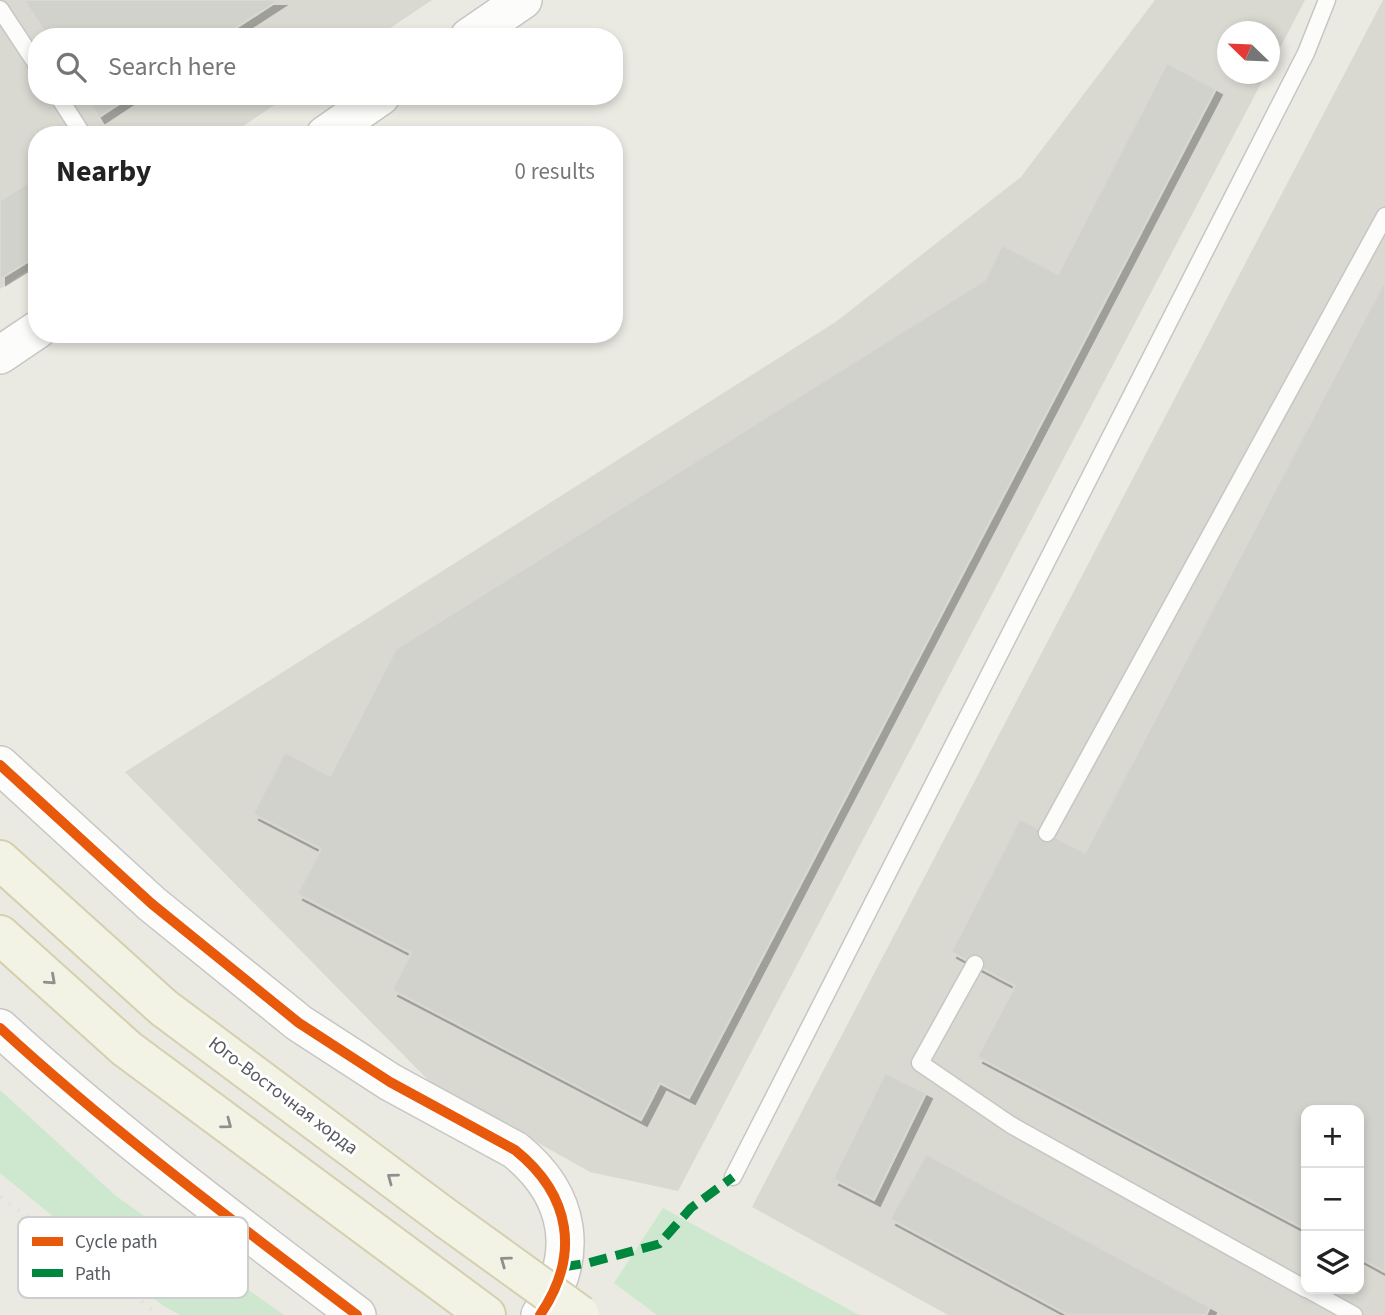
<!DOCTYPE html>
<meta charset="utf-8">
<style>
:root{--surface:#fff;--page:#f2f2f2;--text:#222;--muted:#767676;--line:#e0e0e0}
body{margin:0;font-family:"Source Sans 3",sans-serif;background:var(--page);color:var(--text)}
.controls{position:absolute;right:21px;bottom:21px;display:grid;overflow:hidden;border-radius:14px;box-shadow:0 4px 10px #0003}
.controls button{width:63px;height:63px;display:grid;place-items:center;padding:0;border:0;border-bottom:2px solid var(--line);background:var(--surface);color:var(--text);font:35px sans-serif}
.compass{position:absolute;left:1217px;top:21px;width:63px;height:63px;border-radius:50%;background:var(--surface);box-shadow:0 4px 10px #0003;rotate:293deg}
.list{margin:0;padding:0;list-style:none}
h2{display:flex;justify-content:space-between;align-items:center;height:91px;margin:0;padding:0 28px;font-size:30px}
h2 small{font-size:23px;font-weight:400;color:var(--muted)}
.icon{flex:none;width:38px;height:38px;fill:none;stroke:currentColor;stroke-width:2;stroke-linecap:round;stroke-linejoin:round}
.map{position:relative;flex:none;width:1385px;height:1315px;overflow:hidden}
.search{position:absolute;background:var(--surface);box-shadow:0 4px 10px #0003;left:28px;top:28px;width:595px;height:77px;display:flex;align-items:center;gap:18px;box-sizing:border-box;padding:0 24px;border-radius:28px;color:var(--muted);font-size:26px}
.panel{position:absolute;background:var(--surface);box-shadow:0 4px 10px #0003;left:28px;top:126px;width:595px;height:217px;border-radius:28px}
.map>svg:first-child{display:block}
</style>
<div class="map">
<svg width="1385" height="1315" viewBox="0 0 1385 1315">
<defs>
<filter id="shadow"><feDropShadow dx="6" dy="6" stdDeviation="0" flood-color="#0004"/></filter>
</defs>
<rect width="100%" height="100%" fill="#eae9e2"/>
<!-- industrial -->
<g fill="#d9d9d2" fill-rule="evenodd">
<path d="M0 0H432L377 37H37V96H288L230 135H37V264L0 289Z"/>
<path d="M1155 0H1305L1270 67V32H1228V74H1266L678 1191 590 1172 430 1082 125 772 837 321 1021 177Z"/>
<path d="M1383 0H1385V1315H948L752 1207ZM1306 1110H1359V1289H1306Z"/>
</g>
<!-- green -->
<g fill="#cee8cf">
<path d="M0 1090 116 1196 284 1315H180L162 1305 0 1173Z"/>
<path d="M663 1208 859 1315H657L614 1283Z"/>
</g>
<!-- building -->
<g fill="#d2d2cd" stroke="#d9d8d2" stroke-width="2" filter="url(#shadow)">
<path d="M24 0H279L222 37H48Z"/>
<path d="M1167 63 1216 89 689 1098 660 1083 641 1120 392 990 411 953 297 894 321 849 253 814 285 752 330 776 396 649 985 280 1002 245 1058 274Z"/>
<path d="M86 96H131L99 117Z"/>
<path d="M37 177V256L0 279V201Z"/>
<path d="M1385 280V1272L1359 1258V1110H1306V1230L977 1057 1015 986 951 952 1020 819 1085 853Z"/>
<path d="M885 1073 926 1093 874 1200 833 1179Z"/>
<path d="M926 1154 1210 1307 1206 1315H1068L890 1219Z"/>
</g>
<g fill="none" stroke-linecap="round" stroke-linejoin="round">
<!-- service casing -->
<g stroke="#c7c6c5" stroke-width="19">
<g id="service">
<path d="M0 9 37 65"/>
<path d="M58 96 83 135"/>
<path d="M1047 833 1385 216"/>
<path d="M975 964 920 1063 1011 1125 1306 1289"/>
<path d="M733 1177 1306 53 1327 0"/>
<path d="M1307 1289 1354 1315"/>
</g>
</g>
<!-- tertiary casing -->
<g stroke="#c7c6c5" stroke-width="40">
<g id="tertiary">
<path d="M469 37 523 0"/>
<path d="M325 135 381 96"/>
<path d="M0 355 37 330"/>
<path d="M0 765 152 904 299 1023 390 1082 515 1150C571 1195 581 1255 540 1315"/>
<path d="M0 1028C112 1131 236 1223 357 1315"/>
</g>
</g>
<!-- primary casing -->
<g stroke="#d5cfae" stroke-width="42">
<g id="primary">
<path d="M0 860 164 1008 447 1219"/>
<path d="M0 935 127 1049 486 1315"/>
</g>
</g>
<!-- service -->
<use href="#service" stroke="#fcfcfb" stroke-width="16"/>
<!-- tertiary -->
<use href="#tertiary" stroke="#fcfcfb" stroke-width="37"/>
<!-- primary -->
<use href="#primary" stroke="#f2f2e5" stroke-width="38"/>
<!-- rail -->
<path stroke="#e2e2e1" stroke-width="5" stroke-dasharray="2 9" stroke-linecap="butt" d="M0 1197 106 1273 158 1315"/>
<!-- primary-bridge casing -->
<g stroke="#d5cfae" stroke-width="42" stroke-linecap="butt">
<path id="primary-bridge" d="M447 1219 580 1315"/>
</g>
<!-- primary-bridge -->
<use href="#primary-bridge" stroke="#f2f2e5" stroke-width="38"/>
<!-- quiet -->
<path stroke="#00873e" stroke-width="9" stroke-dasharray="18 9" stroke-linecap="butt" d="M563 1267 588 1263 659 1244 691 1208 733 1177"/>
<!-- cycleway casing -->
<g stroke="#fff" stroke-width="15">
<g id="cycleway">
<path d="M0 765 152 904 299 1023 390 1082 515 1150C571 1195 581 1255 540 1315"/>
<path d="M0 1028C112 1131 236 1223 357 1315"/>
</g>
</g>
<!-- cycleway -->
<use href="#cycleway" stroke="#e8590c" stroke-width="10"/>
</g>
<!-- one-way arrows -->
<defs><path id="oneway-chevron" d="M-2-3.5L2.5 0L-2 3.5" fill="none" stroke-width="1.6" stroke-linecap="round" stroke-linejoin="round" transform="scale(1.75)"/></defs>
<g stroke="#8e9090">
<use href="#oneway-chevron" transform="translate(51 980) rotate(42)"/>
<use href="#oneway-chevron" transform="translate(227 1124) rotate(37)"/>
<use href="#oneway-chevron" transform="translate(392 1178) rotate(-143)"/>
<use href="#oneway-chevron" transform="translate(505 1261) rotate(-144)"/>
</g>
<g text-anchor="middle" dominant-baseline="central" stroke-width="6" stroke-linejoin="round" paint-order="stroke">
<!-- street labels -->
<g font-size="19" fill="#585b62" stroke="#fff">
<text transform="translate(283 1096) rotate(37)">Юго-Восточная хорда</text>
</g>
</g>
<!-- legend -->
<rect x="18" y="1217" width="230" height="81" rx="10" fill="#fff" stroke="#cdced0" stroke-width="2"/>
<rect x="32" y="1237" width="31" height="9" fill="#e8590c"/>
<rect x="32" y="1269" width="31" height="8" fill="#00873e"/>
<g font-size="19" fill="#585b62">
<text x="75" y="1248">Cycle path</text>
<text x="75" y="1280">Path</text>
</g>
</svg>
<div class="controls">
<button>+</button>
<button>−</button>
<button><svg class="icon" aria-label="layers" viewBox="0 0 24 24"><path d="M12 4l9 5-9 5-9-5zM3 14l9 5 9-5"/></svg></button>
</div>
<svg class="compass" viewBox="-18 -18 36 36"><path d="M0-13l5 13h-10z" fill="#e53935"/><path d="M0 13l5-13h-10z" fill="#767676"/></svg>
<div class="search"><svg class="icon" aria-label="search" viewBox="0 0 24 24"><circle cx="10" cy="10" r="6"/><path d="M15 15l6 6"/></svg>Search here</div>
<section class="panel">
<h2>Nearby<small>0 results</small></h2>
<ul class="list">
</ul>
</section>
</div>
